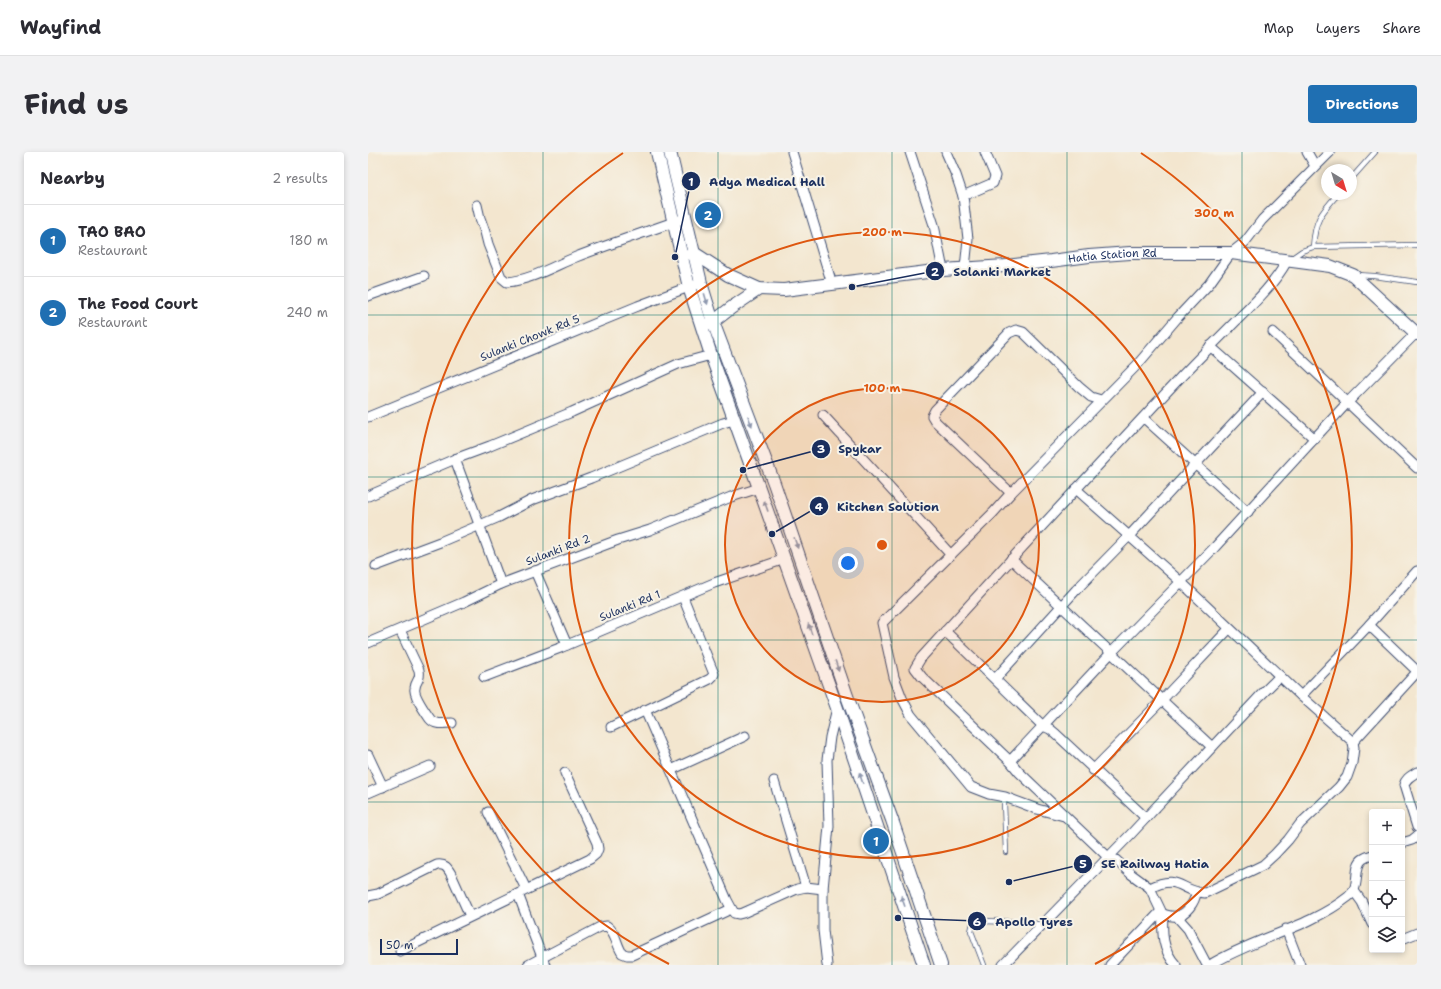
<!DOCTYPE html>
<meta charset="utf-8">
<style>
:root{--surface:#fff;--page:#f2f2f3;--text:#2b2b33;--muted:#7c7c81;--line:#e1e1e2;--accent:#1f6fb2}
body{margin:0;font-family:"Shantell Sans",sans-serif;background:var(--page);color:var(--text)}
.controls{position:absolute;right:12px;bottom:12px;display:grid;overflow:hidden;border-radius:4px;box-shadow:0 2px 6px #0003}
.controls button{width:36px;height:36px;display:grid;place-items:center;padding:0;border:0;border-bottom:1px solid var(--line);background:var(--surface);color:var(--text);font:20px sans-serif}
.compass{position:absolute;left:953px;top:12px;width:36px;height:36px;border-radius:50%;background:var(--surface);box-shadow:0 2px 6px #0003;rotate:142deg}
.scale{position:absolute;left:12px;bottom:10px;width:78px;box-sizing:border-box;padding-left:4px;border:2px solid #1b2f5e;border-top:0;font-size:11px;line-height:14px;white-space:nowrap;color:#1b2f5e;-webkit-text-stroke:3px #f7f3e8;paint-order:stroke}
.you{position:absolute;left:480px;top:411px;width:14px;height:14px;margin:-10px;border:3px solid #fff;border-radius:50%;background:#1a73e8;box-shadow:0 0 0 6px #1a73e833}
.badge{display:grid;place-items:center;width:26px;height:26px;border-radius:50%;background:var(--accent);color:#fff;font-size:13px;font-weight:700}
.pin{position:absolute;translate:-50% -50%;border:2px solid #fff;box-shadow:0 1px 4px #0006}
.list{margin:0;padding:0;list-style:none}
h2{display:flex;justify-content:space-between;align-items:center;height:52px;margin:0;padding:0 16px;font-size:17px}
h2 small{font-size:13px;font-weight:400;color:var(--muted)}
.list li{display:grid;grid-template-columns:26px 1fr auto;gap:12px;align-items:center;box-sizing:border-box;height:72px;padding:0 16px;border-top:1px solid var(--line)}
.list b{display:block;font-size:15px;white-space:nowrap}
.list p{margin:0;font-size:13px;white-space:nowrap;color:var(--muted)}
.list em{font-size:13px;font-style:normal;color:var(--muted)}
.icon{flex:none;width:22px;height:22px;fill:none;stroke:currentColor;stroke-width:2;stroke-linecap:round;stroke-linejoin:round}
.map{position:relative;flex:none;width:1049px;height:813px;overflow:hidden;border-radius:4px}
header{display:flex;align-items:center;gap:24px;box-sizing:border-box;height:56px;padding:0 20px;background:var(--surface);border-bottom:1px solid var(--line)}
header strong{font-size:19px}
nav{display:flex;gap:22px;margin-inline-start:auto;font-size:14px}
.intro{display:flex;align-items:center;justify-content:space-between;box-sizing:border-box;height:96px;padding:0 24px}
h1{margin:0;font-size:28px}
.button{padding:10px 18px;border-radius:4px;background:var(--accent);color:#fff;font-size:14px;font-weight:700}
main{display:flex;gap:24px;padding:0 24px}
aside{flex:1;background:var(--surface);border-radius:4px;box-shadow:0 2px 6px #0003}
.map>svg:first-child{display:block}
</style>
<header>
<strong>Wayfind</strong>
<nav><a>Map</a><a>Layers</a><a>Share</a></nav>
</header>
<div class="intro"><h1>Find us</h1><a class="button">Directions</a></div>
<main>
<aside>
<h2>Nearby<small>2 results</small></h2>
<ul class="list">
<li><span class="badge">1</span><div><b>TAO BAO</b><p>Restaurant</p></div><em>180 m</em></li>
<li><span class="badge">2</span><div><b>The Food Court</b><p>Restaurant</p></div><em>240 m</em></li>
</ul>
</aside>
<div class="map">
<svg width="1049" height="813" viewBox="0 0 1049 813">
<rect width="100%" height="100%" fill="#f7f3e8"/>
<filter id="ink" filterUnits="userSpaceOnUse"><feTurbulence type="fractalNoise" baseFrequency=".025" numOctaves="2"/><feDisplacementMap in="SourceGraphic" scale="8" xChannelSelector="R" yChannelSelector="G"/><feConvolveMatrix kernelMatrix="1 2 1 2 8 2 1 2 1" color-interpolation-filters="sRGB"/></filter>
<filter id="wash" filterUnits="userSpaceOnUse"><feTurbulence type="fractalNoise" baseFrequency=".012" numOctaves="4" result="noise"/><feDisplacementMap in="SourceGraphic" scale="16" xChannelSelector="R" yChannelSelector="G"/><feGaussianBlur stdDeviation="0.9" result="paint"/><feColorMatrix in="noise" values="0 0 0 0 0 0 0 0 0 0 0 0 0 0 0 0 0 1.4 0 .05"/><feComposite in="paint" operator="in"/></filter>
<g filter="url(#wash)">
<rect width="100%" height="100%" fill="#f3e6cf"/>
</g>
<g filter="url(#ink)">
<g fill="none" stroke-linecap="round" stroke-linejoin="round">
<!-- lane casing -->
<g stroke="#3b4a6f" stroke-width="6">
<g id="lane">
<path d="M983 27 1007 0"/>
<path d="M945 95C947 68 952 62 970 42"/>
<path d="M924 106 934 99 945 95 1049 93"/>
<path d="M988 123 1006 124 1049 130"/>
<path d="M637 645 636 651 638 700"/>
<path d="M616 813 603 779 605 771 611 769 657 770 675 773"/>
</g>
</g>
<!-- street casing -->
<g stroke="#3b4a6f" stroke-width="11">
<g id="street">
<path d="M424 0 464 132"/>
<path d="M542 0 566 73 575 118"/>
<path d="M578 0 588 23 595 44 600 87 597 116"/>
<path d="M939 0 947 14"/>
<path d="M595 44 625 31 627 24 617 0"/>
<path d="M109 53 112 66 117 80 120 92 133 125 139 130C163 128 186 114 208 105 244 91 281 79 317 66"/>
<path d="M0 144 56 124"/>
<path d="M905 180 1049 316"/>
<path d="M842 194 947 287"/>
<path d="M455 263 583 403"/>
<path d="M0 265 270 154 326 133"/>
<path d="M776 266 880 360"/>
<path d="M87 307 133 432"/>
<path d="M708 337 813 430 933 544 1001 473 1049 419"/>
<path d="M643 341 567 269 564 264 567 258 641 181 648 178 655 180 711 235 723 245 733 248"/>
<path d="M0 344 87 307 122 294 204 260 310 212 343 203"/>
<path d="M643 407 844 595"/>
<path d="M8 414 72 390 131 365 164 348 223 326 355 271 366 268"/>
<path d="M167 419 199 493"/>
<path d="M1001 473 1049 519"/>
<path d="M32 478 51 518C53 529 48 527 47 536 45 543 58 561 62 567 68 574 76 571 84 571"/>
<path d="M577 479 675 574 682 577 688 582 778 666"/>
<path d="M0 491 96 450 133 432 250 388 282 378 363 345 391 336"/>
<path d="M116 525 192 496 346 431 417 407"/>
<path d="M627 527 708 438 761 384 850 288 895 240"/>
<path d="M277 558 359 748 366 761 371 762 375 761 429 737 438 735 455 737"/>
<path d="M243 575 342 527 345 524 346 522 315 445"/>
<path d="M985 590 1049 520"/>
<path d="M0 603 15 635"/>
<path d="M642 609 743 501 847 395 979 251 1048 181"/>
<path d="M303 618 377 584"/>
<path d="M725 618 793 549 861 477"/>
<path d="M1049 620C1043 624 1038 626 1036 633L1049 675"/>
<path d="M406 629 438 735"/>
<path d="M0 641 62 614"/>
<path d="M120 660 158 737"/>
<path d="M696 664 669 657 637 645 621 642 603 635 543 563 534 546 526 525 514 471 625 361 643 341 769 213 810 165 841 132 863 101 877 90 894 68 962 0"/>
<path d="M1034 691 1044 688 1049 684"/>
<path d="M782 736C812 721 812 740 837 741L895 713 907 702 920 688 932 672 971 635 979 625 984 611 986 596 985 590 933 544"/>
<path d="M986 739 994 750 1004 772"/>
<path d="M150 742 177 813"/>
<path d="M0 744 10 742 69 713C77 712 79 715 83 722L102 764"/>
<path d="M814 762 811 767 820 777 839 813"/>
<path d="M918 777 932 813"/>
<path d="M1034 787 1049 781"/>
<path d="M32 799 222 707 228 702 230 697 229 691 197 621"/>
<path d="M160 813 232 775 239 774C248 780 248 792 254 801L259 803H264L363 757"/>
<path d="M459 813 455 778V737L461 674 459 608 462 585 469 556"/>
<path d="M635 813 762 683 892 544 912 524"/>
<path d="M742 813 793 759 782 736 763 722 748 708 740 705 651 620 642 609 554 525 547 516 553 506C638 412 723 321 809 229 827 210 846 191 864 173 884 153 905 134 919 109"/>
<path d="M808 813C794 798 794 781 795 762 799 763 804 765 808 764 818 763 827 750 828 741"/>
<path d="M842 813C886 786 939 777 980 745 994 735 984 714 995 707 998 705 1001 704 1004 703"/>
</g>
</g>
<!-- secondary casing -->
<g stroke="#3b4a6f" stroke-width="14">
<g id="secondary">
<path d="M289 0 321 135 343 203 391 336 469 556 556 813"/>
<path d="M302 0 333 131 345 170 406 331 479 544 524 668 573 813"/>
<path id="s1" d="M323 102 326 101 360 123 391 137 416 138 575 118 637 114 683 109 721 104 762 101H863L962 114 985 123 1049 182"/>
<path d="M340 172 345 170 363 156 391 137"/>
</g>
</g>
<!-- lane -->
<use href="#lane" stroke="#fff" stroke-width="4.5"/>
<!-- street -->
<use href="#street" stroke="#fff" stroke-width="9"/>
<!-- secondary -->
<use href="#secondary" stroke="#fff" stroke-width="12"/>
</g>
<!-- one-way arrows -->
<defs><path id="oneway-solid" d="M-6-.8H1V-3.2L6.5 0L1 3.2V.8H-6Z"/></defs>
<g fill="#8d97ae">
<use href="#oneway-solid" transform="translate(338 147) rotate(73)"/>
<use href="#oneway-solid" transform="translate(382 269) rotate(69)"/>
<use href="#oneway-solid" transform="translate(398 354) rotate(-110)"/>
<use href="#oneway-solid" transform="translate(428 391) rotate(71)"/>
<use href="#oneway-solid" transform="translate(442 477) rotate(-109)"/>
<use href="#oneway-solid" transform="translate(469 514) rotate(72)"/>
<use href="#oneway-solid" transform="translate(493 626) rotate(-109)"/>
<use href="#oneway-solid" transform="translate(535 749) rotate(-109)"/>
</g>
</g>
<!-- grid -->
<path fill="none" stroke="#0f766e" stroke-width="1" stroke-opacity="0.55" d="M175 0V813M350 0V813M524 0V813M699 0V813M874 0V813M0 163H1049M0 325H1049M0 488H1049M0 650H1049"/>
<!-- distance rings -->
<circle cx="514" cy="393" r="157" fill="#de5710" fill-opacity=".12"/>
<g fill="none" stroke="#de5710" stroke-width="2">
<circle cx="514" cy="393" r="157"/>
<circle cx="514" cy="393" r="313"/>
<path d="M301 812A470 470 0 0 1 255 1M773 1A470 470 0 0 1 727 812"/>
</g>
<g text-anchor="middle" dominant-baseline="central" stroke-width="4" stroke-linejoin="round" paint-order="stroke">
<!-- street labels -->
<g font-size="11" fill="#1b2f5e" stroke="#f7f3e8">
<text stroke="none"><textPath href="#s1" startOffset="433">Hatia Station Rd</textPath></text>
<text transform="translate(162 186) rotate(-22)">Sulanki Chowk Rd 5</text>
<text transform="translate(190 398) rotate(-21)">Sulanki Rd 2</text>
<text transform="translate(262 454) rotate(-22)">Sulanki Rd 1</text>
</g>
</g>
<circle cx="514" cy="393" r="6" fill="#de5710" stroke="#f7f3e8" stroke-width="2"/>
<g font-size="12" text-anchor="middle" font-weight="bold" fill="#de5710" stroke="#f7f3e8" stroke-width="4" stroke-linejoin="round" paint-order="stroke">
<text x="846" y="65">300 m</text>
<text x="514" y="84">200 m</text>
<text x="514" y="240">100 m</text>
</g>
<!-- callouts -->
<path fill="none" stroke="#1b2f5e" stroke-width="1.5" d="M307 105L323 29M484 135L567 119M375 318L453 297M404 382L451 354M641 730L715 712M530 766L609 769"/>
<g fill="#1b2f5e" stroke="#f7f3e8" stroke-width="1.5">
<circle cx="307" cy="105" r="4"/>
<circle cx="484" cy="135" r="4"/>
<circle cx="375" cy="318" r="4"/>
<circle cx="404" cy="382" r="4"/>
<circle cx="641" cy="730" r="4"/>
<circle cx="530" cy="766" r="4"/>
<circle cx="323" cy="29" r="10"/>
<circle cx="567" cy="119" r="10"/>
<circle cx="453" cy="297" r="10"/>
<circle cx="451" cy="354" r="10"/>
<circle cx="715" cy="712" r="10"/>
<circle cx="609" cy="769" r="10"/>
</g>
<g font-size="12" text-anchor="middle" font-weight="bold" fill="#fff">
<text x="323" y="34">1</text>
<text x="567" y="124">2</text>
<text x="453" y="301">3</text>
<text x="451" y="359">4</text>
<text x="715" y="716">5</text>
<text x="609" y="774">6</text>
</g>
<g font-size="12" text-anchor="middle" font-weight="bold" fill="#1b2f5e" stroke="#f7f3e8" stroke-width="4" stroke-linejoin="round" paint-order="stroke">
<text x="399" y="34">Adya Medical Hall</text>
<text x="634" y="124">Solanki Market</text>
<text x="492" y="301">Spykar</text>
<text x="520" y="359">Kitchen Solution</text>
<text x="787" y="716">SE Railway Hatia</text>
<text x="666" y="774">Apollo Tyres</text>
</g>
</svg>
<div class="controls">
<button>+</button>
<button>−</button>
<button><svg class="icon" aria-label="locate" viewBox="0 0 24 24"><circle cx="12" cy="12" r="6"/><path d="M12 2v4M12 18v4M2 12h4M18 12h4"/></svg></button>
<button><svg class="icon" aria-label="layers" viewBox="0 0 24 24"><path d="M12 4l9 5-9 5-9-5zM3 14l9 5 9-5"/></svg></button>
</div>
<svg class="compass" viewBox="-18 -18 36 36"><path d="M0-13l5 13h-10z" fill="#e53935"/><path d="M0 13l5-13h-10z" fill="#7c7c81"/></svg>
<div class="scale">50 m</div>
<div class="you"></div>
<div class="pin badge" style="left:508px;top:689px">1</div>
<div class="pin badge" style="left:340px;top:63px">2</div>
</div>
</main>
